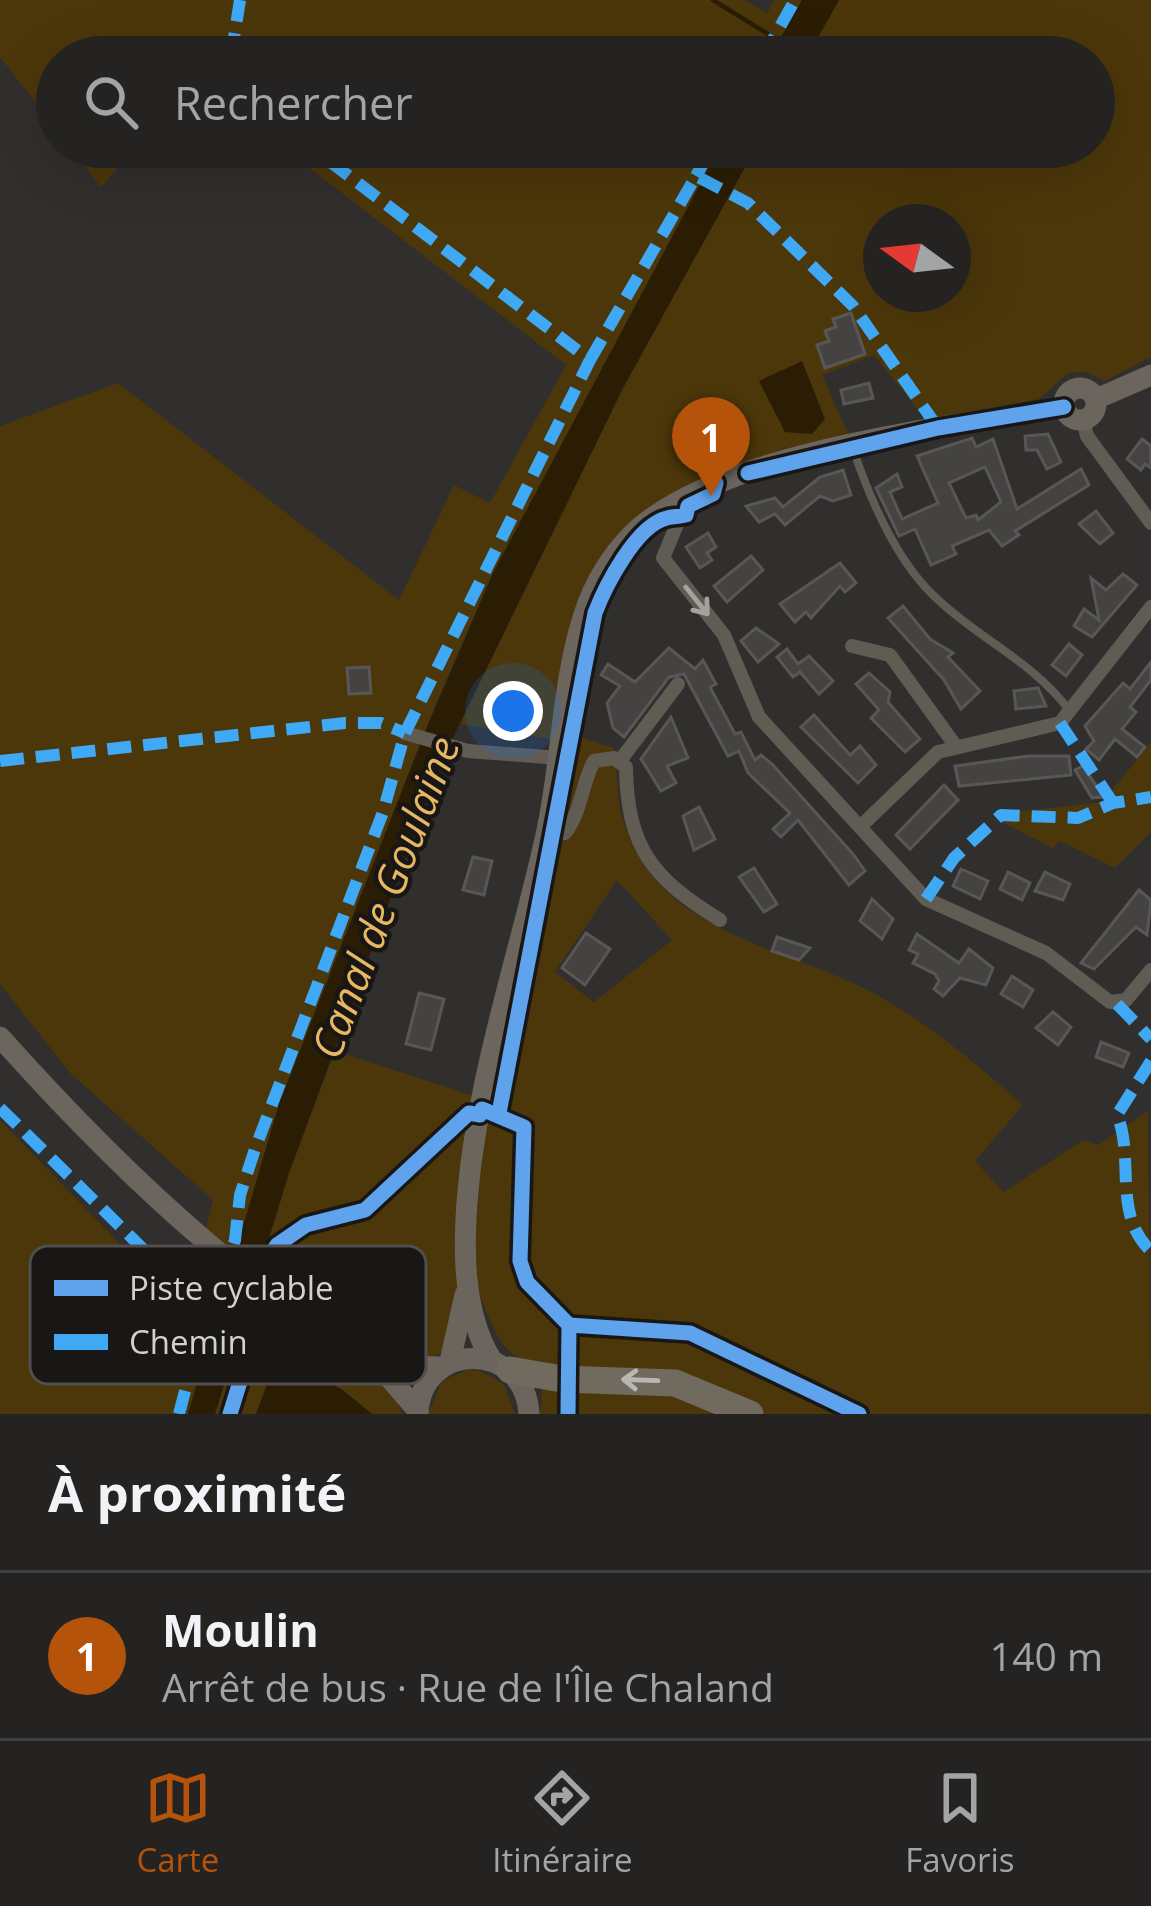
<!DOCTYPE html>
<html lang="fr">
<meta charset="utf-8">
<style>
:root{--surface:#242322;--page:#2c2b2a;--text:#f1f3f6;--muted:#a3a4a5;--line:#414040;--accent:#b45309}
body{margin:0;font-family:"Open Sans",sans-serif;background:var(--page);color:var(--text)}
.compass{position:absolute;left:863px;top:204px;width:108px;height:108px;border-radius:50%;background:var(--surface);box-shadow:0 12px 48px #0002;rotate:285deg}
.you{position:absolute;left:513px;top:711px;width:42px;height:42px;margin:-30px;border:9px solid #fff;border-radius:50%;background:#1a73e8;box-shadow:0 0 0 18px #1a73e833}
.badge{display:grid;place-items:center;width:78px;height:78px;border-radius:50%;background:var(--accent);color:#fff;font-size:39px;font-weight:700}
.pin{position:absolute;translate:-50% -99px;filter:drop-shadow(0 3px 6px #0008)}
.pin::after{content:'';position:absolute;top:63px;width:42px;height:36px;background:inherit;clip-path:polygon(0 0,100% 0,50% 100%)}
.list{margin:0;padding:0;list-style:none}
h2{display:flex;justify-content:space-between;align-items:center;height:156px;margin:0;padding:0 48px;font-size:51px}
h2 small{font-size:39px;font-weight:400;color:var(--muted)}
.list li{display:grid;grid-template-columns:78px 1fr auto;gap:36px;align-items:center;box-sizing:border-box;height:168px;padding:0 48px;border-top:3px solid var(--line)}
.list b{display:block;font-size:45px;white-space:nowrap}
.list p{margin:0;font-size:39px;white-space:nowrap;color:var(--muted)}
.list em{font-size:39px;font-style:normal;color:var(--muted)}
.icon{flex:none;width:66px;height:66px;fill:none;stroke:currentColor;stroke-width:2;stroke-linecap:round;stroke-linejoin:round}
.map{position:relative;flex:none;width:1151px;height:1414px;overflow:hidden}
.search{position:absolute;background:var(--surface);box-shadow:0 12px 48px #0002;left:36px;right:36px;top:36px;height:132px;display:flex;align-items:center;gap:30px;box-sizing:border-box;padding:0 42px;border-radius:66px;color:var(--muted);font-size:45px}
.sheet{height:324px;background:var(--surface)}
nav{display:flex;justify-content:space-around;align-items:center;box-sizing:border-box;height:168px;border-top:3px solid var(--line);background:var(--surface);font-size:33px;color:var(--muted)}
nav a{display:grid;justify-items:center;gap:6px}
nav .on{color:var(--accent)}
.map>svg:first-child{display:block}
</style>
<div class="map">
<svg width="1151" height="1414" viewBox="0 0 1151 1414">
<rect width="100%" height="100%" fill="#302f2d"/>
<!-- green -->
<g fill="#4c370a" fill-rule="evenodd">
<path d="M0 0H744L767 13 775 0H802L770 57H57V130L0 57Z"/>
<path d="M839 0H1151V357L1105 381 1087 372 1068 373 1039 399 926 420 874 355 822 375 850 438C745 464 618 487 578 603 563 645 562 696 555 740L460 724 623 388 756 147H1094V57H807ZM881 222H953V294H881Z"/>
<path d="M70 147H136L101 187Z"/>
<path d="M282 147H720L493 573 435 706 279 1104 188 1414H0V1120L146 1271 182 1316 208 1268 199 1254 213 1200 71 1074 0 984V426L118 383 399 600 454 485 490 503 566 365Z"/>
<path d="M577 736 614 748C618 771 616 798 623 820 656 935 788 946 877 995 931 1025 976 1064 1023 1105L975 1161 1004 1192 1083 1140 1098 1145 1148 1111 1151 1414H540L544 1369C499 1357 494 1330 478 1290L442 1351 430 1360 375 1344 364 1365 393 1392 403 1414H215L289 1173 335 1051 502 1105ZM617 880 672 940 594 1002 555 972Z"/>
<path d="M1151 742V832L1115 868 1060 841 1053 848 998 820 997 814 1103 802Z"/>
<path d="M467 1370 480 1371 504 1384 515 1414H428L442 1381Z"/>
</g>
<!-- water -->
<g fill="#2b1d04">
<path d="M802 0H839L807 57H770Z"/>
<path d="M720 147H756L623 388 441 762 289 1173 215 1414H188L279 1104 427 727 493 573Z"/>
<path d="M802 361 825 419 812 434 785 432 759 381Z"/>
<path d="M287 1361 343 1390 372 1414H256L271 1373Z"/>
</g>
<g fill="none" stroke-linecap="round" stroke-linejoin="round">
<!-- stream -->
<path stroke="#2b1d04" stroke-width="4.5" d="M713 0 768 34"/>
</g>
<!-- building -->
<g fill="#444342" stroke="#585756" stroke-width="3" fill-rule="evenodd">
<path d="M851 313 865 354 825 368 817 345 829 341 825 331 836 327 833 319Z"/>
<path d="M869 383 873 398 844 404 841 390Z"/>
<path d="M1048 434 1061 462 1047 469 1037 450H1026L1025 436Z"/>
<path d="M972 438 976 447 993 439 1017 509 1081 469 1089 485 1015 531 1019 535 1002 546 989 530 952 546 956 554 931 565 915 529 899 536 876 488 897 474 902 487 890 492 902 519 938 503 917 456ZM985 467 1001 502 978 520 976 515 966 518 949 483Z"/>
<path d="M1142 439 1151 446V468L1145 464 1141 470 1127 459Z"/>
<path d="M843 470 851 495 833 501 820 496 785 525 775 514 759 522 746 506 775 498 783 507 820 477Z"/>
<path d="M1096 511 1113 533 1100 544 1079 524Z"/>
<path d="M708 533 716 547 707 553 712 560 700 568 686 547Z"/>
<path d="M751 556 763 570 727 602 714 586Z"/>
<path d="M840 563 856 583 845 592 840 586 811 618 806 612 795 622 780 604Z"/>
<path d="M1123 574 1137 585 1092 637 1074 626 1084 609 1099 620 1091 578 1106 590Z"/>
<path d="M903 606 930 639 953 653 948 657 980 691 961 709 944 680 888 618Z"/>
<path d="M756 628 779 644 758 662 741 641Z"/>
<path d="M1069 644 1082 655 1066 676 1052 665Z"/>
<path d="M669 648 695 669 703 660 716 684 710 687 735 734 741 732 755 760 761 755 772 764 853 854 865 871 849 885 798 820 781 837 773 829 790 813 748 773 739 751 728 756 684 674 669 677 624 737 613 728 607 703 620 686 601 675 608 664 635 682Z"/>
<path d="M787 649 798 664 809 656 833 681 819 694 800 672 793 677 777 657Z"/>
<path d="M1151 662V680L1130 707 1136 712 1122 729 1145 747 1137 757 1115 739 1099 760 1086 749 1094 741 1085 726 1123 683 1130 689Z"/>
<path d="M369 667 371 693 349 694 347 668Z"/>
<path d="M869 673 890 692 888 702 920 739 905 752 871 718 879 710 856 684Z"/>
<path d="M1038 688 1046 706 1016 709 1014 691Z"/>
<path d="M814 715 850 755 860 746 876 765 858 783 801 727Z"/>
<path d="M671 717 688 758 667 766 676 783 661 791 641 759Z"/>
<path d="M1028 756H1069L1071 775 959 786 955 766Z"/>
<path d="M1083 766 1104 797 1092 798 1075 770Z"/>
<path d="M944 785 958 800 910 849 896 835Z"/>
<path d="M699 807 715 839 694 850 683 816Z"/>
<path d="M473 857 492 861 484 895 463 890Z"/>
<path d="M754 868 777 904 764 912 739 877Z"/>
<path d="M961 869 988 881 980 899 953 886Z"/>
<path d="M1008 872 1030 883 1022 900 1000 889Z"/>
<path d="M1045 872 1070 884 1063 900 1035 891Z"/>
<path d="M1139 890 1151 900 1147 935 1136 927 1094 969 1081 963Z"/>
<path d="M872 899 893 919 882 939 860 921Z"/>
<path d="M586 933 610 949 585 985 562 968Z"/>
<path d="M917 934 959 963 969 949 993 968 986 985 960 978 943 996 934 989 939 981 935 974 913 963 918 954 909 950Z"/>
<path d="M777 937 810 948 799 960 772 951Z"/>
<path d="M1012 976 1033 990 1023 1007 1001 994Z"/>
<path d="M419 993 444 999 431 1050 406 1044Z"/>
<path d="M1053 1012 1071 1027 1058 1045 1036 1028Z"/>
<path d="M1101 1042 1129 1053 1123 1067 1096 1057Z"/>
</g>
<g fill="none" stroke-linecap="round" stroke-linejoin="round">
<!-- lane -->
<path stroke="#605c54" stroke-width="8" d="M853 449C870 499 895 559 934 596 978 639 1029 658 1070 711"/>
<!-- street -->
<g stroke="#605c54" stroke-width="14">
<path d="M1083 420 1087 436 1151 523"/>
<path d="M675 502 680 517 663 558 724 635 759 717 926 899 1046 953 1110 1002 1126 1000 1151 970"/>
<path d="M852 646 890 655 955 745"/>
<path d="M405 733 468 751 559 758"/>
<path d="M619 762 678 684"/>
<path d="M860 827 938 752 1060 723 1151 607"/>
<path d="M546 834 565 833C582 811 581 785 594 761L614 758 626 767C627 848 653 879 720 920"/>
</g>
<!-- secondary -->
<g stroke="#6b655d" stroke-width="21">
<circle cx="1080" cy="404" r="16"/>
<path d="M1096 399 1151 375"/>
<path d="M0 1037C84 1131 311 1372 440 1367"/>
<path d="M491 1359C462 1311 463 1245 468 1191 479 1071 520 952 546 835 563 759 561 676 588 603 599 575 617 548 639 528 730 450 945 428 1064 407"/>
<path d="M450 1361 465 1295"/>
<path d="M376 1362 418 1411"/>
<path d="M418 1414C421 1340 525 1340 529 1414"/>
</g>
<!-- highway -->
<path stroke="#706a5f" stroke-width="27" d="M510 1370 562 1379 675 1383 750 1414"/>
<!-- quiet -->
<g stroke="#3fa9f5" stroke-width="12" stroke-dasharray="24 12" stroke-linecap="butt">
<path d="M231 57 240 0"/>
<path d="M763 57 795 0"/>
<path d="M696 176 712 147"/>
<path d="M590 360 696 176 748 203 853 306 938 428"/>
<path d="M1060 723 1113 803"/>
<path d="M0 761 345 723H381L405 733"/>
<path d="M926 899 954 858 1001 815 1078 818 1113 803 1151 797"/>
<path d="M1117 1004 1151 1039"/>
<path d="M1151 1061 1117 1115C1135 1157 1112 1215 1151 1251"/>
<path d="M0 1108 206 1311"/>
<path d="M179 1414 209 1299 224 1274 235 1240 240 1195 255 1149 383 812 405 733 590 360 311 147"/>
</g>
<!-- cycleway casing -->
<g stroke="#181716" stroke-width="22">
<g id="cycleway">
<path d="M748 473 938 428 1064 407"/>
<path d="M482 1109 524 1127 520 1261 527 1282 569 1325 568 1414"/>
<path d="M499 1113 595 613C605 587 636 525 667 518 673 516 680 517 686 515L688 506 713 494 716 483"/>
<path d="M569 1325 690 1333 859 1414"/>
<path d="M230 1414 252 1343 254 1297 263 1265 277 1245 306 1225 365 1210 469 1113 480 1115"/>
</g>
</g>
<!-- cycleway -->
<use href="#cycleway" stroke="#60a3ed" stroke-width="15"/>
</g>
<!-- one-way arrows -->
<defs><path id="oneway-shaft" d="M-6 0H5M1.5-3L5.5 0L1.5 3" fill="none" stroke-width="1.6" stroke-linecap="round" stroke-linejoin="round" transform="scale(3)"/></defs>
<use stroke="#a5a29e" href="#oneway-shaft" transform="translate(697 601) rotate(51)"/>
<use stroke="#bab7b3" href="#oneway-shaft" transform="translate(640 1380) rotate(-178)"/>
<g text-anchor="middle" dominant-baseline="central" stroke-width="9" stroke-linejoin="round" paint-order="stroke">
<!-- water labels -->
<g font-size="42" font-style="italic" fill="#e7b761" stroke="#181716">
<text transform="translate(384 897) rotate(-69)">Canal de Goulaine</text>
</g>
</g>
<!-- legend -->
<rect x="30" y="1246" width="396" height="138" rx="18" fill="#181716" stroke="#504f4e" stroke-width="3"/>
<rect x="54" y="1280" width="54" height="16" fill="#60a3ed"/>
<rect x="54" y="1334" width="54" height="16" fill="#3fa9f5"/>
<g font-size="33" fill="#d3d1cf">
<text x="129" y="1300">Piste cyclable</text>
<text x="129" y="1354">Chemin</text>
</g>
</svg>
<svg class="compass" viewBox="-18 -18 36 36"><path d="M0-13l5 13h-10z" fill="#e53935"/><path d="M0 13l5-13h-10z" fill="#a3a4a5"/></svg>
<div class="you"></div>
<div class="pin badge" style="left:711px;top:496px">1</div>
<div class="search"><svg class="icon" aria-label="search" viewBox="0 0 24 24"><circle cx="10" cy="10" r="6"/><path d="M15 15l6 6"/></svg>Rechercher</div>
</div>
<section class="sheet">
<h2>À proximité<small></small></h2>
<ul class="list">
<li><span class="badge">1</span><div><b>Moulin</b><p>Arrêt de bus · Rue de l'Île Chaland</p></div><em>140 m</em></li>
</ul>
</section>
<nav>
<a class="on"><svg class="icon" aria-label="map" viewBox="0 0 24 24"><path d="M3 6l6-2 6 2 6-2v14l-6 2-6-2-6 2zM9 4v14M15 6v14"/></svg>Carte</a>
<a><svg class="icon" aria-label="directions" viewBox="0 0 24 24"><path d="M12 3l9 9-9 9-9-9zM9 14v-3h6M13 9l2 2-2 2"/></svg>Itinéraire</a>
<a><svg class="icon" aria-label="saved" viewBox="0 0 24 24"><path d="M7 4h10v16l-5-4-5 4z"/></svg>Favoris</a>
</nav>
